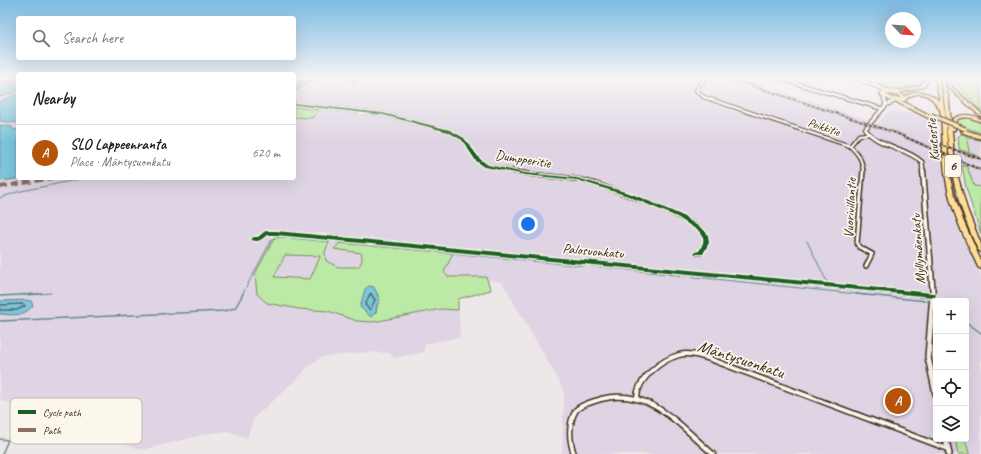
<!DOCTYPE html>
<meta charset="utf-8">
<style>
:root{--surface:#fff;--page:#f6f6f6;--text:#202124;--muted:#757577;--line:#e0e0e0;--accent:#b45309}
body{margin:0;font-family:Caveat,sans-serif;background:var(--page);color:var(--text)}
.controls{position:absolute;right:12px;bottom:12px;display:grid;overflow:hidden;border-radius:4px;box-shadow:0 4px 16px #0002}
.controls button{width:36px;height:36px;display:grid;place-items:center;padding:0;border:0;border-bottom:1px solid var(--line);background:var(--surface);color:var(--text);font:20px sans-serif}
.compass{position:absolute;left:885px;top:12px;width:36px;height:36px;border-radius:50%;background:var(--surface);box-shadow:0 4px 16px #0002;rotate:115deg}
.you{position:absolute;left:528px;top:224px;width:14px;height:14px;margin:-10px;border:3px solid #fff;border-radius:50%;background:#1a73e8;box-shadow:0 0 0 6px #1a73e833}
.badge{display:grid;place-items:center;width:26px;height:26px;border-radius:50%;background:var(--accent);color:#fff;font-size:13px;font-weight:700}
.pin{position:absolute;translate:-50% -50%;border:2px solid #fff;box-shadow:0 1px 4px #0006}
.list{margin:0;padding:0;list-style:none}
h2{display:flex;justify-content:space-between;align-items:center;height:52px;margin:0;padding:0 16px;font-size:17px}
h2 small{font-size:13px;font-weight:400;color:var(--muted)}
.list li{display:grid;grid-template-columns:26px 1fr auto;gap:12px;align-items:center;box-sizing:border-box;height:56px;padding:0 16px;border-top:1px solid var(--line)}
.list b{display:block;font-size:15px;white-space:nowrap}
.list p{margin:0;font-size:13px;white-space:nowrap;color:var(--muted)}
.list em{font-size:13px;font-style:normal;color:var(--muted)}
.icon{flex:none;width:22px;height:22px;fill:none;stroke:currentColor;stroke-width:2;stroke-linecap:round;stroke-linejoin:round}
.map{position:relative;flex:none;width:981px;height:454px;overflow:hidden}
.search{position:absolute;background:var(--surface);box-shadow:0 4px 16px #0002;left:16px;top:16px;width:280px;height:44px;display:flex;align-items:center;gap:10px;box-sizing:border-box;padding:0 14px;border-radius:4px;color:var(--muted);font-size:15px}
.panel{position:absolute;background:var(--surface);box-shadow:0 4px 16px #0002;left:16px;top:72px;width:280px;height:108px;border-radius:4px}
.map>svg:first-child{display:block}
</style>
<div class="map">
<svg width="981" height="454" viewBox="0 0 981 454">
<rect width="100%" height="100%" fill="#eee7e8"/>
<filter id="ink" filterUnits="userSpaceOnUse"><feTurbulence type="fractalNoise" baseFrequency=".025" numOctaves="2"/><feDisplacementMap in="SourceGraphic" scale="8" xChannelSelector="R" yChannelSelector="G"/><feConvolveMatrix kernelMatrix="1 2 1 2 8 2 1 2 1" color-interpolation-filters="sRGB"/></filter>
<g filter="url(#ink)">
<!-- built -->
<path fill="#ded4e3" fill-rule="evenodd" d="M0 78H18V178H294V78H740L878 123 889 111 911 113 929 121 932 141 941 145 969 152 967 137 981 141V157L970 153 981 158V187L974 186 967 167 941 155 950 199 959 225 981 275V454H562L564 393 558 379 502 282 491 280 488 281 491 290 458 299 460 337 425 344 424 352 394 358 390 353 368 352 322 357 309 365 301 375 254 418 247 438 228 431 206 434 142 450 97 435H88L71 443 70 435 58 430 46 433 51 417 0 400ZM936 301H966V439H936Z"/>
<!-- green -->
<g fill="#bde9a7" stroke="#7c8a62" fill-rule="evenodd">
<path d="M951 78H981V111Z"/>
<path d="M918 80 924 81C910 91 894 92 879 85Z"/>
<path d="M294 107 319 110 312 118 294 117Z"/>
<path d="M968 117 981 122V133L955 124 962 118Z"/>
<path d="M961 134 981 140 967 138 969 152 981 158 959 149 958 137Z"/>
<path d="M962 165 967 167 974 186 981 187V234L966 188Z"/>
<path d="M276 235 328 240 329 242 325 252 326 261 338 267H358C362 263 363 258 361 253L334 249 340 243 453 253 444 272 448 277H486L491 290 458 299V310L441 309 373 322 357 321 328 311 299 309 267 303 257 294 255 274ZM285 255 320 256V257L310 279 274 277ZM365 289 375 290 379 297 376 312 371 317 365 310Z"/>
<path d="M955 439H965L969 453 971 454H958Z"/>
</g>
<!-- water -->
<g fill="#7bc6db" stroke="#61888f">
<path d="M12 83 16 85 18 91 0 97V84Z"/>
<path d="M18 94V123L0 121V101Z"/>
<path d="M0 125 12 127 14 130 18 129V178H25L0 181Z"/>
<path d="M369 286 374 287 380 301 377 305 376 312 371 317 360 307 365 289Z"/>
<path d="M26 300 31 301 33 305C25 317 12 315 0 314V301Z"/>
</g>
<g fill="none" stroke-linecap="round" stroke-linejoin="round">
<!-- shore-far1 -->
<path stroke="#55686a" stroke-width="1" d="M369 295 371 293 372 295"/>
<!-- shore -->
<g stroke="#55686a" stroke-width="1.5">
<path d="M370 294 365 305 370 310 375 300 371 294"/>
<path d="M0 305 23 304 25 306 17 310H0"/>
</g>
<!-- stream-far1 -->
<g stroke="#61888f" stroke-width="1">
<path d="M0 198 17 192 85 178"/>
<path d="M807 241 828 284"/>
<path d="M336 242 584 266"/>
<path d="M591 266 866 295"/>
<path d="M23 295 51 293"/>
<path d="M242 295 272 239 280 237 330 242"/>
</g>
<!-- stream -->
<g stroke="#61888f" stroke-width="1.5">
<path d="M856 294 927 301"/>
<path d="M0 296 40 294"/>
<path d="M0 321 224 311 235 308 243 294"/>
<path d="M966 322 981 333"/>
<path d="M0 439 8 440 2 454"/>
</g>
<!-- street-far2 casing -->
<g stroke="#3b2a1e" stroke-width="5">
<g id="street-far2">
<path d="M701 78 703 81 696 90 704 97 850 146"/>
<path d="M778 78 883 109"/>
<path d="M355 81 356 78"/>
<path d="M294 89 311 78"/>
<path d="M294 104 383 114 449 131 463 139 478 160 487 166 517 172"/>
<path d="M850 146C858 154 863 160 863 172"/>
<path d="M850 146 859 135 868 134"/>
</g>
</g>
<!-- street-far1 casing -->
<g stroke="#3b2a1e" stroke-width="6">
<g id="street-far1">
<path d="M512 171C533 176 554 176 576 179 596 182 699 218 705 236 707 242 704 247 701 253H697"/>
<path d="M863 171 857 243 859 247 872 254 866 266"/>
<path d="M254 239H259L266 233H276L929 295"/>
</g>
</g>
<!-- street casing -->
<g stroke="#3b2a1e" stroke-width="7">
<g id="street">
<path d="M919 294 933 295"/>
<path d="M637 398C637 379 661 360 679 355 689 352 700 356 710 359L948 449"/>
<path d="M574 454C569 440 568 423 576 410 582 404 593 402 601 399 650 387 679 425 713 454"/>
</g>
</g>
<!-- secondary-far2 casing -->
<g stroke="#3b2a1e" stroke-width="5.5">
<g id="secondary-far2">
<path d="M856 78 888 91"/>
<path d="M884 97 886 105"/>
<path d="M895 101 886 105 865 129C878 147 906 147 922 162L923 172"/>
</g>
</g>
<!-- secondary-far1 casing -->
<g stroke="#3b2a1e" stroke-width="7">
<path id="secondary-far1" d="M923 171 933 295"/>
</g>
<!-- secondary casing -->
<g stroke="#3b2a1e" stroke-width="8">
<g id="secondary">
<path d="M933 294 928 357 936 394"/>
<path d="M946 439 949 454"/>
</g>
</g>
<!-- primary casing -->
<g stroke="#3b2a1e" stroke-width="6">
<g id="primary">
<path d="M888 92 899 94 905 99 893 100 882 94Z"/>
<path d="M898 101 932 118"/>
<path d="M963 131 981 137"/>
</g>
</g>
<!-- highway casing -->
<g stroke="#3b2a1e" stroke-width="2.5">
<g id="highway">
<path d="M927 78H931L924 86 922 87 899 93 885 91 883 90 885 89 899 91 920 85Z"/>
<path d="M935 78H939L945 112 949 169 951 182 954 194 963 220 981 261V269L979 268 978 267C965 239 951 211 946 180 942 157 943 133 940 109H939C932 95 920 89 906 99L903 98C914 88 931 91 940 102Z"/>
<path d="M940 78H947L952 87 981 113V116H980L950 89 944 80 949 100 951 125 953 119C962 113 971 114 981 119V122C972 118 965 115 956 120L955 129V130H952L954 155 958 177 967 209 981 244V252L978 250C966 223 955 195 951 166 946 137 947 107 940 78Z"/>
</g>
</g>
<!-- street-far2 -->
<use href="#street-far2" stroke="#fbf7ec" stroke-width="2.5"/>
<!-- street-far1 -->
<use href="#street-far1" stroke="#fbf7ec" stroke-width="3"/>
<!-- street -->
<use href="#street" stroke="#fbf7ec" stroke-width="4"/>
<!-- secondary-far2 -->
<use href="#secondary-far2" stroke="#fbf7ec" stroke-width="3"/>
<!-- secondary-far1 -->
<use href="#secondary-far1" stroke="#fbf7ec" stroke-width="4"/>
<!-- secondary -->
<use href="#secondary" stroke="#fbf7ec" stroke-width="5"/>
<!-- primary -->
<use href="#primary" stroke="#ffdd96" stroke-width="3.5"/>
<!-- highway -->
<use href="#highway" fill="#ffdd96" fill-rule="evenodd"/>
<!-- rail casing -->
<g stroke="#3b2a1e" stroke-width="2">
<g id="rail">
<path d="M729 78 896 133 981 170"/>
<path d="M937 144 981 159"/>
</g>
</g>
<!-- rail -->
<use href="#rail" stroke="#fbf7ec" stroke-width="1" stroke-dasharray="2.5" stroke-linecap="butt"/>
<!-- primary-bridge casing -->
<g stroke="#3b2a1e" stroke-width="6" stroke-linecap="butt">
<path id="primary-bridge" d="M931 115 965 129"/>
</g>
<!-- primary-bridge -->
<use href="#primary-bridge" stroke="#ffdd96" stroke-width="3.5"/>
<!-- quiet-far1 -->
<path stroke="#8d6e63" stroke-width="3" stroke-dasharray="6 3" stroke-linecap="butt" d="M0 82 18 79"/>
<!-- quiet -->
<path stroke="#8d6e63" stroke-width="4" stroke-dasharray="8 4" stroke-linecap="butt" d="M0 187 52 178"/>
<!-- cycleway casing -->
<g stroke="#fbf7ec" stroke-width="3">
<g id="cycleway">
<path d="M294 103 383 113 450 130 464 138 480 159 488 165 525 173 577 178 632 194 681 215 704 230 708 235 709 243 703 254H695L694 253 695 252 699 251C703 244 706 239 700 232L677 217 628 196 577 180 525 175 485 167 476 161 462 140 448 132 383 115 294 105Z"/>
<path d="M266 231H276L933 293H935L936 295 935 297H933L276 235H267C262 239 257 244 251 239L254 237H258L264 232Z"/>
</g>
</g>
<!-- cycleway -->
<use href="#cycleway" fill="#1b5e20" fill-rule="evenodd"/>
</g>
</g>
<!-- sky -->
<linearGradient id="sky" x2="0" y2="1"><stop stop-color="#7cbbe3"/><stop offset="0.55" stop-color="#f7f4f5"/><stop offset="1" stop-color="#f7f4f5" stop-opacity="0"/></linearGradient>
<rect width="981" height="142" fill="url(#sky)"/>
<g text-anchor="middle" dominant-baseline="central" stroke-width="3.5" stroke-linejoin="round" paint-order="stroke">
<!-- far-street labels -->
<g font-size="12" fill="#3b2a1e" stroke="#fbf7ec">
<text transform="translate(824 127) rotate(19)">Poikkitie</text>
</g>
<!-- shield labels -->
<rect fill="#fbf7ec" stroke="#75685c" stroke-width="1" x="945" y="155" width="16" height="22" rx="3"/>
<g font-size="13" font-weight="bold" fill="#3b2a1e">
<text x="953" y="166">6</text>
</g>
<!-- street labels -->
<g font-size="14" fill="#3b2a1e" stroke="#fbf7ec">
<text transform="translate(933 140) rotate(-95)">Kuutostie</text>
<text transform="translate(523 159) rotate(9)">Dumpperitie</text>
<text transform="translate(850 208) rotate(-87)">Vuorivillantie</text>
<text transform="translate(918 249) rotate(-94)">Myllymäenkatu</text>
<text transform="translate(593 251) rotate(5)">Palosuonkatu</text>
</g>
<!-- near-street labels -->
<g font-size="17" fill="#3b2a1e" stroke="#fbf7ec">
<text transform="translate(741 359) rotate(18)">Mäntysuonkatu</text>
</g>
</g>
<!-- legend -->
<rect x="10" y="398" width="132" height="46" rx="6" fill="#fbf7ec" stroke="#c1baae" stroke-width="1"/>
<rect x="18" y="410" width="18" height="4" fill="#1b5e20"/>
<rect x="18" y="428" width="18" height="4" fill="#8d6e63"/>
<g font-size="11" fill="#3b2a1e">
<text x="43" y="416">Cycle path</text>
<text x="43" y="434">Path</text>
</g>
</svg>
<div class="controls">
<button>+</button>
<button>−</button>
<button><svg class="icon" aria-label="locate" viewBox="0 0 24 24"><circle cx="12" cy="12" r="6"/><path d="M12 2v4M12 18v4M2 12h4M18 12h4"/></svg></button>
<button><svg class="icon" aria-label="layers" viewBox="0 0 24 24"><path d="M12 4l9 5-9 5-9-5zM3 14l9 5 9-5"/></svg></button>
</div>
<svg class="compass" viewBox="-18 -18 36 36"><path d="M0-13l5 13h-10z" fill="#e53935"/><path d="M0 13l5-13h-10z" fill="#757577"/></svg>
<div class="you"></div>
<div class="pin badge" style="left:898px;top:401px">A</div>
<div class="search"><svg class="icon" aria-label="search" viewBox="0 0 24 24"><circle cx="10" cy="10" r="6"/><path d="M15 15l6 6"/></svg>Search here</div>
<section class="panel">
<h2>Nearby<small></small></h2>
<ul class="list">
<li><span class="badge">A</span><div><b>SLO Lappeenranta</b><p>Place · Mäntysuonkatu</p></div><em>620 m</em></li>
</ul>
</section>
</div>
